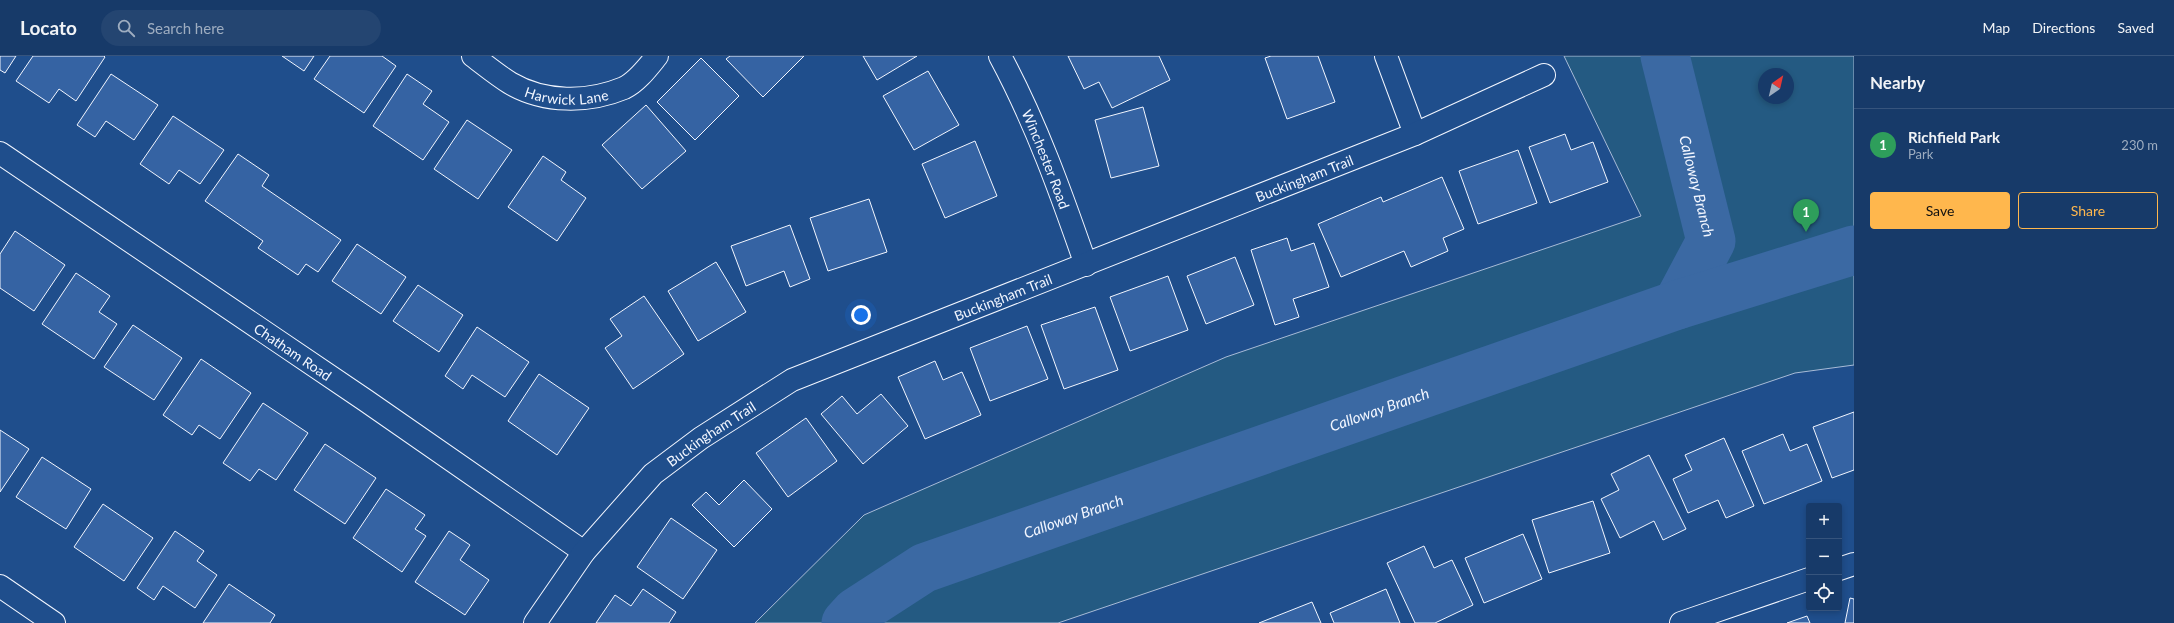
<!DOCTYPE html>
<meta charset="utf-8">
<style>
:root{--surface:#173a69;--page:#244571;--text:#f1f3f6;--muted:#9eadc0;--line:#36547d;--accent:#ffb74d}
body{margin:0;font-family:Lato,sans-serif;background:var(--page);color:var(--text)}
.controls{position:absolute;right:12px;bottom:12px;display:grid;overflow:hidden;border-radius:4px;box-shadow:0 2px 6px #0003}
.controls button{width:36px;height:36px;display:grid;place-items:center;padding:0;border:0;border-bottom:1px solid var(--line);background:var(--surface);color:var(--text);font:20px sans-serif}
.compass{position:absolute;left:1758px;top:12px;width:36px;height:36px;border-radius:50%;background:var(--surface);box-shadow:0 2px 6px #0003;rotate:34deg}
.you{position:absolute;left:861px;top:259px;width:14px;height:14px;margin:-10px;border:3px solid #fff;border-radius:50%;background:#1a73e8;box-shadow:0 0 0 6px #1a73e833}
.badge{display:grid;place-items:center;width:26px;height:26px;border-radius:50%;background:var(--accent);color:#fff;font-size:13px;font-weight:700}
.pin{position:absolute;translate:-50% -33px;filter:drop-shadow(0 1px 2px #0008)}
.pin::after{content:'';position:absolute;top:21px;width:14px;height:12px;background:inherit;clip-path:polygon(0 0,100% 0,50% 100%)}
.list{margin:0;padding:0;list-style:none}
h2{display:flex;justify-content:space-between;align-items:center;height:52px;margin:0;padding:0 16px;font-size:17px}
h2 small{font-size:13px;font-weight:400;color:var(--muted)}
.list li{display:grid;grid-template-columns:26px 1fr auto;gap:12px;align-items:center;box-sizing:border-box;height:72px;padding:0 16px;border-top:1px solid var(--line)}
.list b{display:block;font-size:15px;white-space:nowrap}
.list p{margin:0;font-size:13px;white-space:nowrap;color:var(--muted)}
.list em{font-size:13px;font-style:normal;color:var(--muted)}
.actions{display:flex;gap:8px;padding:12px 16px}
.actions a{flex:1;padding:9px 0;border:1px solid var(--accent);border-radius:4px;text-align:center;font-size:14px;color:var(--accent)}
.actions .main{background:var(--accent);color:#111}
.icon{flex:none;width:22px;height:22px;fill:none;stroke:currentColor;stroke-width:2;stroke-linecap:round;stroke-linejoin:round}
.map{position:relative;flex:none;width:1854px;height:567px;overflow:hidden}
header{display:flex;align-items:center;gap:24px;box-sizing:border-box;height:56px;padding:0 20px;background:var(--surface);border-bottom:1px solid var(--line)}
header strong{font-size:19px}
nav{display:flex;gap:22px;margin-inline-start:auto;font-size:14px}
.search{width:280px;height:36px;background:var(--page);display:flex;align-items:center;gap:10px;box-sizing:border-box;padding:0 14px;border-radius:22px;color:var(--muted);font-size:15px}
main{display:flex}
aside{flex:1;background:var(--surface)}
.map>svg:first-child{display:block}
</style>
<header>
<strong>Locato</strong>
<div class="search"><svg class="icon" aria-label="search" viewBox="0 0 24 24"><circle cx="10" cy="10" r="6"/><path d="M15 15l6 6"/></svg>Search here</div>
<nav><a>Map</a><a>Directions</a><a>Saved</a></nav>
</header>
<main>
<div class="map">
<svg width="1854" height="567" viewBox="0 0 1854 567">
<rect width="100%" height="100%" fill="#1f4e8c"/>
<!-- green -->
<path fill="#245a82" stroke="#a8bbd7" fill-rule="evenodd" d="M1564 0H1854V309L1795 317 1058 567H755L864 459 1226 301 1641 160ZM1764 18H1788V42H1764Z"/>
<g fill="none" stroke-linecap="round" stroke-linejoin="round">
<!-- river -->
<g stroke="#3b69a3" stroke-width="49">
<path id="s1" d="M1665 0 1711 185 1677 249"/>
<path id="s2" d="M846 567 856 556 924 512 1677 249 1854 194"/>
</g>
</g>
<!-- building -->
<g fill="#3563a3" stroke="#f2f6ff">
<path d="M0 0H16L5 17 0 14Z"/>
<path d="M33 0H104L105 1 76 45 59 33 49 47 16 25Z"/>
<path d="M282 0H314L304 15Z"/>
<path d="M330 0H382L396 10 364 57 314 23Z"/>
<path d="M730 0H804L763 41 726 3Z"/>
<path d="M863 0H917L877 24Z"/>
<path d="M1068 0H1159L1170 24 1112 52 1099 26 1084 33Z"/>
<path d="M1271 0H1318L1335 46 1287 63 1265 2Z"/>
<path d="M701 2 739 40 695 84 657 46Z"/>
<path d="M928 15 959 69 914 94 883 40Z"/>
<path d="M111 18 158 49 134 84 106 65 95 81 77 69Z"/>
<path d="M407 18 432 35 423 48 449 66 423 104 373 70Z"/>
<path d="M646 49 686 95 642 133 602 89Z"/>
<path d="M1143 51 1159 110 1111 122 1095 64Z"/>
<path d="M173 60 224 94 200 128 179 114 169 128 140 108Z"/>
<path d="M467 64 512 94 478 143 434 113Z"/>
<path d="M1565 78 1571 94 1593 86 1608 126 1550 147 1529 91Z"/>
<path d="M975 85 997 140 945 162 922 108Z"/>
<path d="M1518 94 1537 147 1478 168 1459 115Z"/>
<path d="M238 98 269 119 262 130 341 184 318 216 306 208 298 219 258 192 263 185 205 145Z"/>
<path d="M543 100 566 116 561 124 586 142 557 185 508 151Z"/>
<path d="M1442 121 1464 173 1443 182 1448 195 1411 211 1404 195 1341 221 1318 168 1381 141 1383 146Z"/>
<path d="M869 143 887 196 828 215 810 162Z"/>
<path d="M790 169 810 223 790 231 784 215 746 230 731 190Z"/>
<path d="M15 175 65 209 34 255 0 232V198Z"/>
<path d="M1287 182 1291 195 1314 187 1329 231 1293 243 1299 261 1275 269 1251 194Z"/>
<path d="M357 188 406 221 381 258 332 225Z"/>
<path d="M1235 201 1254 249 1206 268 1187 220Z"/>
<path d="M716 206 746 256 698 285 668 235Z"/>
<path d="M76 217 110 240 99 256 117 268 94 303 42 268Z"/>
<path d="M1168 220 1188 274 1130 295 1110 241Z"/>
<path d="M418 229 463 259 439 296 393 265Z"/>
<path d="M644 240 684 298 633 333 605 292 622 280 610 263Z"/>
<path d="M1095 251 1118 314 1064 333 1041 269Z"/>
<path d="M133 269 182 302 154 344 104 311Z"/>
<path d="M1027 270 1048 323 990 345 970 292Z"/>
<path d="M477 271 529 306 505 341 472 319 463 333 445 320Z"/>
<path d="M201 303 251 337 220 383 199 369 192 379 163 359Z"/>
<path d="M935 305 943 324 962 316 981 359 925 383 898 321Z"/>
<path d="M539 318 589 352 557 399 508 365Z"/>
<path d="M881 338 908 370 863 408 821 358 842 340 857 358Z"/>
<path d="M263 347 308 377 276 424 259 413 250 425 223 407Z"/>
<path d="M1854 356V414L1832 422 1813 371Z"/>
<path d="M806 362 837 405 788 441 756 397Z"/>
<path d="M0 374 29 393 0 436Z"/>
<path d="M1783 378 1790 395 1807 388 1822 425 1764 448 1742 395Z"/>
<path d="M1724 382 1754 450 1726 462 1718 444 1688 457 1673 423 1692 414 1685 399Z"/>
<path d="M325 388 376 422 345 468 294 434Z"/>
<path d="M1649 399 1686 473 1663 484 1654 465 1620 482 1601 443 1619 434 1611 418Z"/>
<path d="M42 401 91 433 66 473 16 441Z"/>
<path d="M744 424 772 453 734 491 692 449 706 436 719 449Z"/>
<path d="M386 433 425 459 415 473 426 480 402 516 353 482Z"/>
<path d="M1593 445 1610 497 1549 517 1532 464Z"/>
<path d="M103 448 153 482 124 525 74 491Z"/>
<path d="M671 462 717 494 683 543 637 511Z"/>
<path d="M175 475 204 495 197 505 217 519 195 552 163 530 154 544 137 532Z"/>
<path d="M449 475 470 489 460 504 489 524 465 559 415 526Z"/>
<path d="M1523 478 1542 523 1484 547 1465 502Z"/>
<path d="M1424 490 1434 512 1452 504 1473 549 1435 567H1415L1387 507Z"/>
<path d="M229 528 275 559 270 567H203Z"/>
<path d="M643 533 676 556 669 567H596L615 539 631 550Z"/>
<path d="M1386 533 1400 567H1334L1330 557Z"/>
<path d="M1850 542 1854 543V567H1845Z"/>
<path d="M1312 546 1321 567H1259Z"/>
<path d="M1807 560 1810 567H1787Z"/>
</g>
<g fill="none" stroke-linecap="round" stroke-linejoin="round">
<!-- minor casing -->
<g stroke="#f2f6ff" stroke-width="24">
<g id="minor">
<path id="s3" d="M473 0C485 9 497 19 510 27 544 47 588 47 624 32 637 26 648 11 657 0"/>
<path id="s4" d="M1000 0C1036 67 1061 137 1086 209"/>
<path d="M1386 0 1415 78"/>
<path id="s5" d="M0 97 365 344 584 496"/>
<path d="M1839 513 1854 508"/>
<path d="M0 530 54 567"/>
<path id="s6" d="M535 567 584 496 653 418 701 382 792 324 1415 78 1544 19"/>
<path d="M1681 567 1809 523"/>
</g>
</g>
<!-- minor -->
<use href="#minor" stroke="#1f4e8c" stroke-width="22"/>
</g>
<g text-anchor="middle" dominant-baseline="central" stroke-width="3" stroke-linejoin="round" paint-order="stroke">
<!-- street labels -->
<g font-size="14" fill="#f2f6ff" stroke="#1f4e8c">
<text stroke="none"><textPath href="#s3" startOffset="105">Harwick Lane</textPath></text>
<text stroke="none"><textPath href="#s4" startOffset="113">Winchester Road</textPath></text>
<text stroke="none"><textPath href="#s6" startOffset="909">Buckingham Trail</textPath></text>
<text stroke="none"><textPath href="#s6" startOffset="585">Buckingham Trail</textPath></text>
<text stroke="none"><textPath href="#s5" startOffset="354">Chatham Road</textPath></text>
<text stroke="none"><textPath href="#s6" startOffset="261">Buckingham Trail</textPath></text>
</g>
<!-- water labels -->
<g font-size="15" font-style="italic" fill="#f2f6ff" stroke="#1f4e8c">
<text stroke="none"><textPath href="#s1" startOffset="134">Calloway Branch</textPath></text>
<text stroke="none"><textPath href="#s2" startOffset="578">Calloway Branch</textPath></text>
<text stroke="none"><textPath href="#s2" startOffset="254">Calloway Branch</textPath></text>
</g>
</g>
</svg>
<div class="controls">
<button>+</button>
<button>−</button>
<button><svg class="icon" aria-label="locate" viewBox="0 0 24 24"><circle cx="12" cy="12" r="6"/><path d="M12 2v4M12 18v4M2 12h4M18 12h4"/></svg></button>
</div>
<svg class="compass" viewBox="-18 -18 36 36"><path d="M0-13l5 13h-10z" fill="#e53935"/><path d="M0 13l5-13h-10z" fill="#9eadc0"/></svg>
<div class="you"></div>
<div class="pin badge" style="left:1806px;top:176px;background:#2e9e5b">1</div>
</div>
<aside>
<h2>Nearby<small></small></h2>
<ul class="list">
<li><span class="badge" style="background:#2e9e5b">1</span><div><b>Richfield Park</b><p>Park</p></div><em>230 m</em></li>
</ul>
<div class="actions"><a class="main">Save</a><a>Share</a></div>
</aside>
</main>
